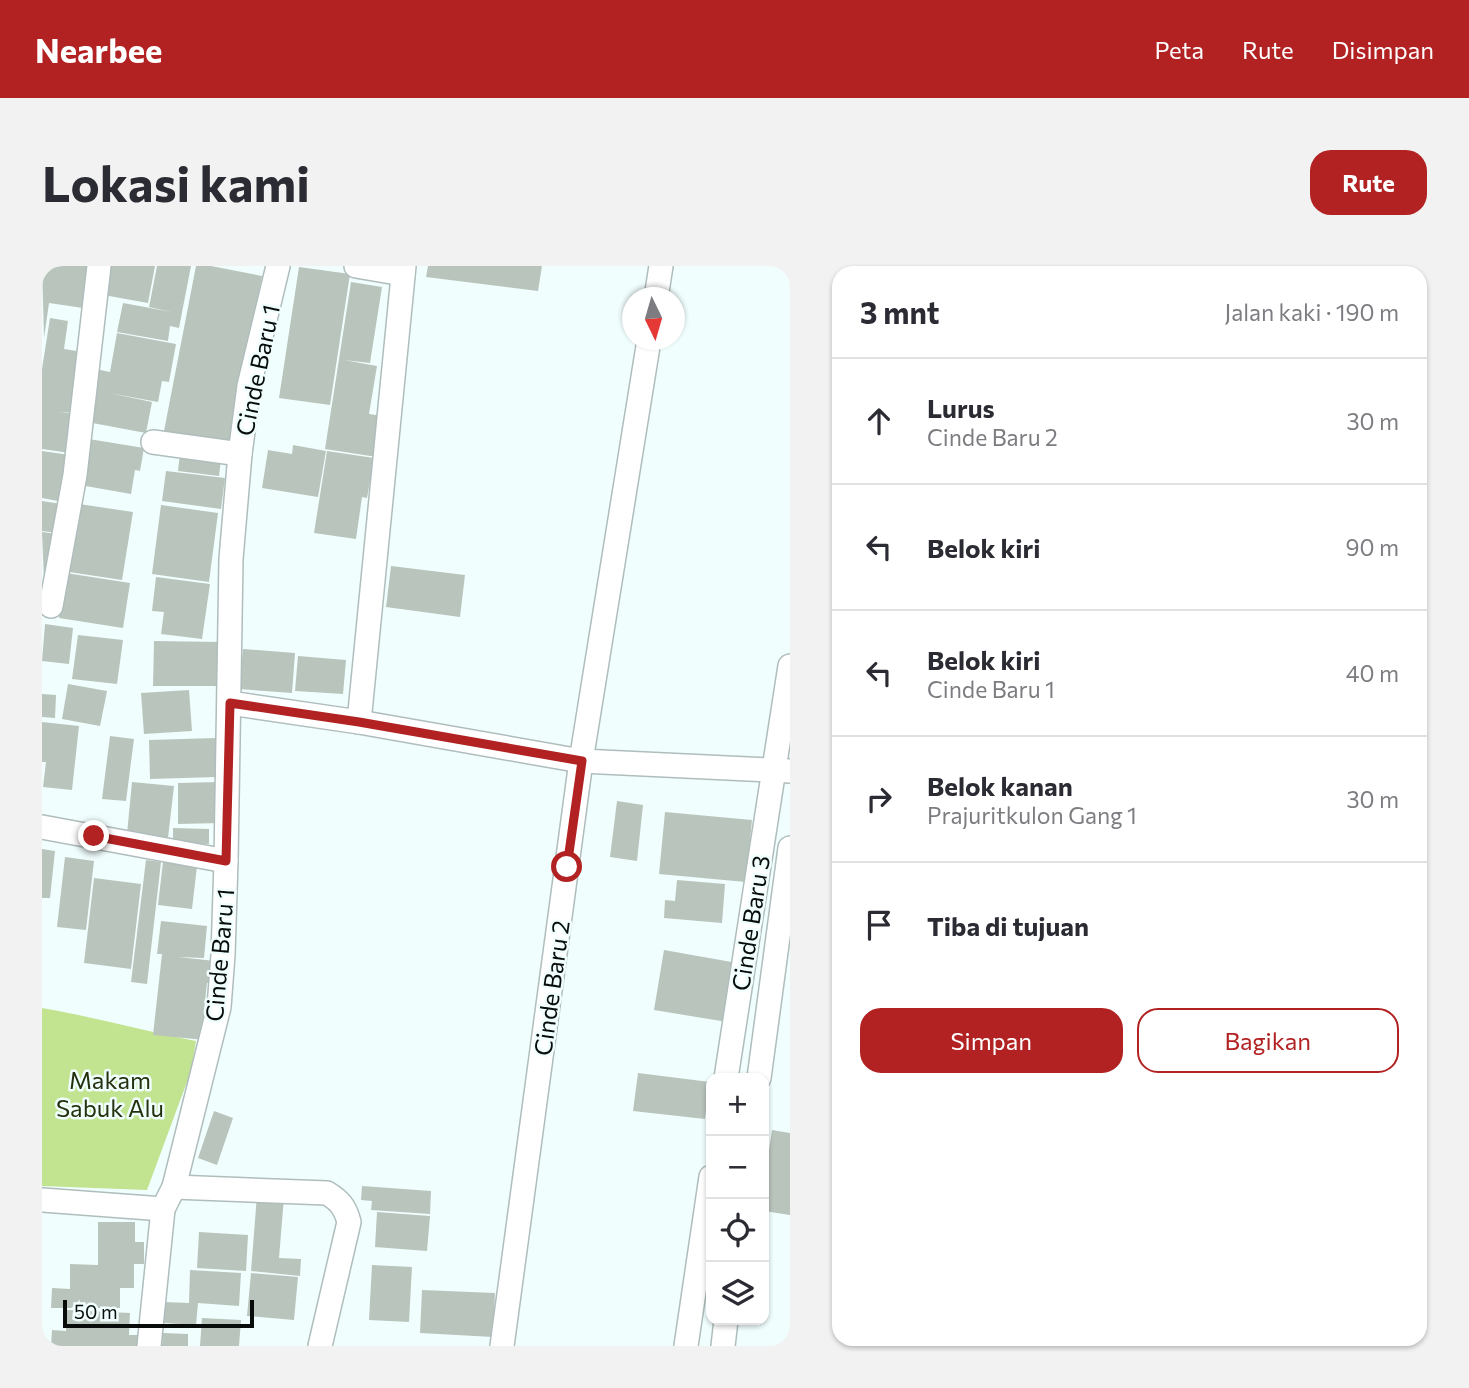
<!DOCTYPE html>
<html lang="id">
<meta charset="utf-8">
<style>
:root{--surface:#fff;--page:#f2f2f3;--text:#2b2b33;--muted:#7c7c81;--line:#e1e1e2;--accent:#b22223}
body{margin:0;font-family:Commissioner,sans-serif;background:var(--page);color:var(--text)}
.controls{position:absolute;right:21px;bottom:21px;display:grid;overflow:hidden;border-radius:14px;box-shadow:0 2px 5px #0004}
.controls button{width:63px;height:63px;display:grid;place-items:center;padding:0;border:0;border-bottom:2px solid var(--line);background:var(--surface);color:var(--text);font:35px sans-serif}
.compass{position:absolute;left:580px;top:21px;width:63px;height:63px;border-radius:50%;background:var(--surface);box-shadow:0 2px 5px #0004;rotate:175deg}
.scale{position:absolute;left:21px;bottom:18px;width:191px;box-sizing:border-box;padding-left:7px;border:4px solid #080d0c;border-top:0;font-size:19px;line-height:24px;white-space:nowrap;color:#080d0c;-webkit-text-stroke:5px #f0fefd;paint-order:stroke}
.stop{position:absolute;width:21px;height:21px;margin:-16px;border:5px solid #b22223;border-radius:50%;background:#fff}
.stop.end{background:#b22223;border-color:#fff;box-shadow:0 2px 7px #0008}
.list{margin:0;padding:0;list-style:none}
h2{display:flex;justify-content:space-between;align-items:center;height:91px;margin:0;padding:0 28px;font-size:30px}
h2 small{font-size:23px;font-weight:400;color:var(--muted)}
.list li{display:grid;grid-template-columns:46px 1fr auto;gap:21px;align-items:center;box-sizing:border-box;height:126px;padding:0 28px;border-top:2px solid var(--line)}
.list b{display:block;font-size:26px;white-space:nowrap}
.list p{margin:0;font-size:23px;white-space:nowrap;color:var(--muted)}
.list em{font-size:23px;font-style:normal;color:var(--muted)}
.actions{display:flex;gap:14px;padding:21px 28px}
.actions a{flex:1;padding:16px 0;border:2px solid var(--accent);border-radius:21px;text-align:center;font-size:24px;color:var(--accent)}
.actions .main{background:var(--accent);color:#fff}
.icon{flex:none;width:38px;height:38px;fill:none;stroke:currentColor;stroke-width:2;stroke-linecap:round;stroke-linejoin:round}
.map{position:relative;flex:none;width:748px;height:1080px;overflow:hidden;border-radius:21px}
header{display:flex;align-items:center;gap:42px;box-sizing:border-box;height:98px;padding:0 35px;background:var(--accent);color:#fff}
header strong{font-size:33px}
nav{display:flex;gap:38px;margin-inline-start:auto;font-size:24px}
.intro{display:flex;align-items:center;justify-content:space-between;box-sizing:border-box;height:168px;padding:0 42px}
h1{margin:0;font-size:49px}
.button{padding:18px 32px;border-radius:21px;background:var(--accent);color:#fff;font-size:24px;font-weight:700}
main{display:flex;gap:42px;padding:0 42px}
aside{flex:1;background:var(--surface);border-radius:21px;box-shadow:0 2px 5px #0004}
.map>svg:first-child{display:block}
</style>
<header>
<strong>Nearbee</strong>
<nav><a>Peta</a><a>Rute</a><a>Disimpan</a></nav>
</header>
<div class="intro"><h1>Lokasi kami</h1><a class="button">Rute</a></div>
<main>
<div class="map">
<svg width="748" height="1080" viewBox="0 0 748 1080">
<rect width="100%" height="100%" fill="#f0fefd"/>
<!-- green -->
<path fill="#c2e390" d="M0 742C52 751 102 765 154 775L149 805 105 924 0 920Z"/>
<!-- building -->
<g fill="#b9c4bd">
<path d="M0 0H47L41 42 7 37 2 72Z"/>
<path d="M62 0H113L106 37 56 28Z"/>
<path d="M115 0H149L137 62 128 60 126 75 75 66 81 37 130 46 107 41Z"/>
<path d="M154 0H169L220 10 188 178 122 165Z"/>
<path d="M386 0H500L496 25 384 11Z"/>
<path d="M257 1 308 8 288 139 237 132Z"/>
<path d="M309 16 340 21 328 97 302 94 335 100 327 148 341 150 335 191 283 183Z"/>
<path d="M8 52 26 55 22 83 41 86 32 147 17 146 34 148 28 187 0 183V103Z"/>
<path d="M75 67 134 78 127 116 120 115 116 136 67 127 110 136 104 167 45 156 49 102 68 106Z"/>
<path d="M47 173 102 182 98 205 93 204 89 228 38 219Z"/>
<path d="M251 179 284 185 276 231 220 222 226 184 250 188Z"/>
<path d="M0 185 28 189 21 236 0 232Z"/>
<path d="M285 185 332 192 325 232 320 231 314 273 272 267Z"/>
<path d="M138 187 179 193 177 210 136 205Z"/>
<path d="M124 205 183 212 179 243 120 235Z"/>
<path d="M0 235 20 238 15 267 0 265Z"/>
<path d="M37 238 91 246 80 314 27 306Z"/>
<path d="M119 239 176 247 167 316 110 308Z"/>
<path d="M0 266 15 268 11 291 5 290 2 315Z"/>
<path d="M349 300 423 309 418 351 344 341Z"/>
<path d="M24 307 88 317 81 362 17 352Z"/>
<path d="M114 311 168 318 160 373 119 368 122 346 110 345Z"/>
<path d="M3 358 31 362 27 398 0 395Z"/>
<path d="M36 369 81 374 75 418 30 413Z"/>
<path d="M112 375 179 376V420H111Z"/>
<path d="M201 383 253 387 250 427 197 423Z"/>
<path d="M256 390 304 394 301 428 253 425Z"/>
<path d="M26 418 65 425 58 460 20 453Z"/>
<path d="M147 424 150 465 102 468 99 427Z"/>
<path d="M0 428 14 429 13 452 0 451Z"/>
<path d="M0 456 37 460 30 524 1 521 4 496H0Z"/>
<path d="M68 470 92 473 84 535 60 533Z"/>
<path d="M174 472 175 511 108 513 107 474Z"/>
<path d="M90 516 132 520 126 572 85 568Z"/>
<path d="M178 516 179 557 136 558V517Z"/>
<path d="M575 535 601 539 595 595 568 591Z"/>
<path d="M623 546 710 554 704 616 617 608Z"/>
<path d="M131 562 167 563V578L131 577Z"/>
<path d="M0 583 13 585 8 632H0Z"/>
<path d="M23 591 52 595 44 664 15 661Z"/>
<path d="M104 594 119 596 105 718 89 716Z"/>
<path d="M121 596 155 600 150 643 116 639Z"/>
<path d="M52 612 99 618 89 703 42 697Z"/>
<path d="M635 614 683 618 680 657 622 652 623 634 633 635Z"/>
<path d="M119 655 165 660 162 692 136 691 173 695 171 717H165L162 745H166L163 774 111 769 120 688H115Z"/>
<path d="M622 684 695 697 685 756 612 744Z"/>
<path d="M596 807 668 816 663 853 591 845Z"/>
<path d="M172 845 191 852 175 899 156 892Z"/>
<path d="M730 864 748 867V949L722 945V917Z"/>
<path d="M320 920 389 925 388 948 329 944 330 935 319 934Z"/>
<path d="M215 929 242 931 237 992 259 993 258 1010 209 1005Z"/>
<path d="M335 946 388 950 385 985 333 981Z"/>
<path d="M56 956H93V976H102V998H92V1022H78V1042H9L10 1022 28 1023V998L56 999Z"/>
<path d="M157 966 206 969 204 1005 155 1002Z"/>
<path d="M330 999 370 1001 367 1056 327 1054Z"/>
<path d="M148 1004 199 1007 197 1040 156 1037 154 1059 121 1057 122 1036 147 1037Z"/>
<path d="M209 1007 256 1011 252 1054 205 1050Z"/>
<path d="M380 1024 453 1027 451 1071 378 1067Z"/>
<path d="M25 1044 88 1047 87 1069H98V1080H9L10 1064 24 1065Z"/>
<path d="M160 1052 199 1054 197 1080H158Z"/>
<path d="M121 1067 146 1068V1080H120Z"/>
</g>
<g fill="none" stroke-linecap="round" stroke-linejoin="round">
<!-- minor casing -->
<g stroke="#afbdbc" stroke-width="26">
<g id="minor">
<path d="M314 0 361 8"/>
<path d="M614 32 619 0"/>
<path d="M111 176 198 188"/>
<path d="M9 340 33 209 57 0"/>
<path d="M188 437 317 456 539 495 748 505"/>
<path d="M317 456 362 0"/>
<path d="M0 561 184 595"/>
<path d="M684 812 748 400"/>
<path d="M717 812 748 582"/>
<path d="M132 921 285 927C298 935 303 941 307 956L278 1080"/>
<path d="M0 934 121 943"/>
<path d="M107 1080 121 943 132 921 177 741 181 689 184 595 189 293 198 188 207 120 236 0"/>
<path d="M460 1080 539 495 607 74"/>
<path d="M644 1080 669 911"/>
<path d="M681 1080 684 1054"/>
</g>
</g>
<!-- minor -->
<use href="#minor" stroke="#fff" stroke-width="23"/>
</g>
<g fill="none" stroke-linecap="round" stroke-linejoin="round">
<!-- route -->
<path stroke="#b22223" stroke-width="9" d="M52 570 184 595 188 437 317 456 540 495 525 601"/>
</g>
<g text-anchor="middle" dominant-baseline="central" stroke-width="5" stroke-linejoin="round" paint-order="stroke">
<!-- street labels -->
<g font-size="24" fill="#080d0c" stroke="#f0fefd">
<text transform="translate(215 104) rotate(-78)">Cinde Baru 1</text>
<text transform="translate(708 657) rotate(-81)">Cinde Baru 3</text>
<text transform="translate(177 689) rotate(-85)">Cinde Baru 1</text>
<text transform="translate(509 722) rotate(-82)">Cinde Baru 2</text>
</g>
<!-- park labels -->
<g font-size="24" fill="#25310e" stroke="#f0fefd">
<text x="68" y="813">Makam<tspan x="68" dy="28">Sabuk Alu</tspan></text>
</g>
</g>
</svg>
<div class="controls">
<button>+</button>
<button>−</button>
<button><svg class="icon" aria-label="locate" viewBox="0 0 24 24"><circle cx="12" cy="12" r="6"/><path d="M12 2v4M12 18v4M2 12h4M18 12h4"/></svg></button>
<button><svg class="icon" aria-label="layers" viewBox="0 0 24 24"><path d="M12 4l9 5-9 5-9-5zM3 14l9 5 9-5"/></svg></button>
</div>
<svg class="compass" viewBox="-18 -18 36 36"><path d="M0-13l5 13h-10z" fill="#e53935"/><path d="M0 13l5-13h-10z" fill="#7c7c81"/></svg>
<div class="scale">50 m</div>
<div class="stop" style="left:525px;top:601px"></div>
<div class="stop end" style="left:52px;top:570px"></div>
</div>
<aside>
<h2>3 mnt<small>Jalan kaki · 190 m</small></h2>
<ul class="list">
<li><svg class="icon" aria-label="ahead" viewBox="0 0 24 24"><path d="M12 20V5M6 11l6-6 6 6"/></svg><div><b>Lurus</b><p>Cinde Baru 2</p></div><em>30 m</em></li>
<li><svg class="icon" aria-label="left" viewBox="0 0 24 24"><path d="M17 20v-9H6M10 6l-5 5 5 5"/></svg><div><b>Belok kiri</b></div><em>90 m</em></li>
<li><svg class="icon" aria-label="left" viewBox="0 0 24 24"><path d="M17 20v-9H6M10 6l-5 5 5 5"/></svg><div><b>Belok kiri</b><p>Cinde Baru 1</p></div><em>40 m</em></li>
<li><svg class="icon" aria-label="right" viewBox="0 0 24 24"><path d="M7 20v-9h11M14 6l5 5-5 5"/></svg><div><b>Belok kanan</b><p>Prajuritkulon Gang 1</p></div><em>30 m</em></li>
<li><svg class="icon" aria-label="arrive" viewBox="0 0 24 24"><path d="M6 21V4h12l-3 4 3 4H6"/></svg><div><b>Tiba di tujuan</b></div></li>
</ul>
<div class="actions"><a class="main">Simpan</a><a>Bagikan</a></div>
</aside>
</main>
